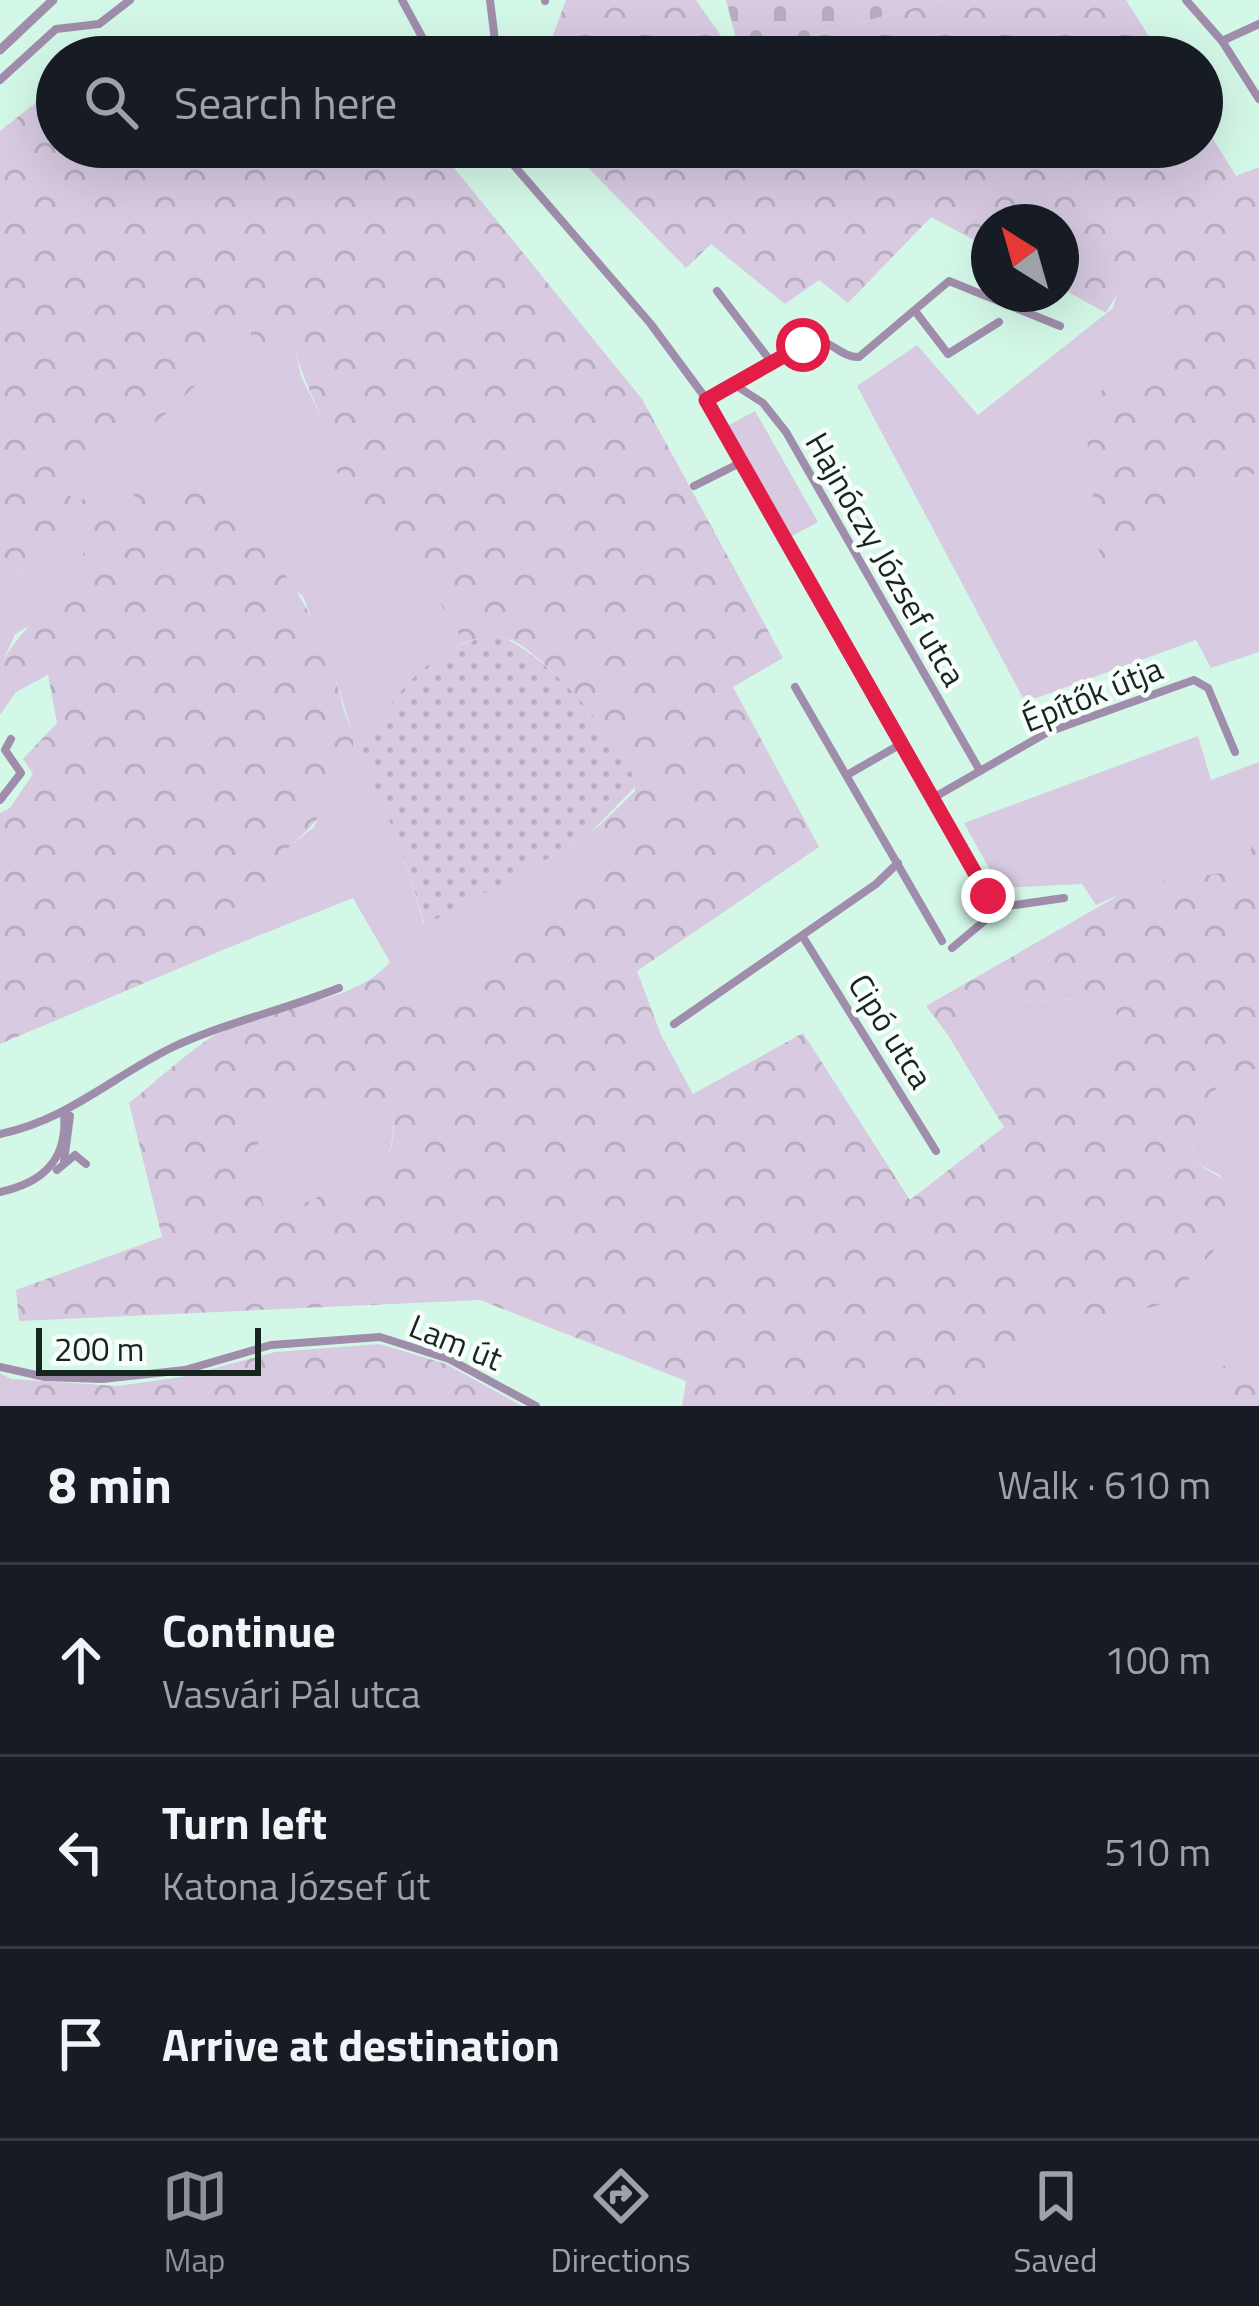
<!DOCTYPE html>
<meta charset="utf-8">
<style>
:root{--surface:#171b24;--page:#20242c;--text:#f1f3f6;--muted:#9ea1a6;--line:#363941;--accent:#8c9099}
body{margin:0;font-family:"Titillium Web",sans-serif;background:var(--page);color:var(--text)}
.compass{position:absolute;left:971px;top:204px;width:108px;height:108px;border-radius:50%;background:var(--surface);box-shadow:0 12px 48px #0002;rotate:323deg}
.scale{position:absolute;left:36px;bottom:30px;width:225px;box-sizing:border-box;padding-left:12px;border:6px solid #17251f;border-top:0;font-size:33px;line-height:42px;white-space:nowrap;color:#17251f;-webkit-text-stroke:9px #f6fdfa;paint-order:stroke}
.stop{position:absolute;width:36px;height:36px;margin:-27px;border:9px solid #e11d48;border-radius:50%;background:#fff}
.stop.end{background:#e11d48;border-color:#fff;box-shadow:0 3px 12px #0008}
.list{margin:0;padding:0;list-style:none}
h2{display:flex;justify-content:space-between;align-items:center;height:156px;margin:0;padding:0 48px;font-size:51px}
h2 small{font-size:39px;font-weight:400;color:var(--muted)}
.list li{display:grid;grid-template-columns:78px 1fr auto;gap:36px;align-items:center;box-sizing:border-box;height:192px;padding:0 48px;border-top:3px solid var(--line)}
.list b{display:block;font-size:45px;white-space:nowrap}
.list p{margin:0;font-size:39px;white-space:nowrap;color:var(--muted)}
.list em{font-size:39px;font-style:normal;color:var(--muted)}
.icon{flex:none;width:66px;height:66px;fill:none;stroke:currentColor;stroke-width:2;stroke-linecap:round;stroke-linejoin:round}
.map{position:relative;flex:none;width:1259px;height:1406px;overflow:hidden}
.search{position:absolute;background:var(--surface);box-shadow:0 12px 48px #0002;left:36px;right:36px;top:36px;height:132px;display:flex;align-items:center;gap:30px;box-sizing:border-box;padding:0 42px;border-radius:66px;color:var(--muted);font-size:45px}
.sheet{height:732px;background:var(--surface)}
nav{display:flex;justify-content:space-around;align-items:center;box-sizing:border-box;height:168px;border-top:3px solid var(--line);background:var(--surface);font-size:33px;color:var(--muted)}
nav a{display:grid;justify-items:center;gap:6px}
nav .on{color:var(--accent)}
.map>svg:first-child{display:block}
</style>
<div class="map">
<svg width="1259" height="1406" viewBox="0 0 1259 1406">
<defs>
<pattern id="forest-crowns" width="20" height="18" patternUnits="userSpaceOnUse" patternTransform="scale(3)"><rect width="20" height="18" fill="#d7cae1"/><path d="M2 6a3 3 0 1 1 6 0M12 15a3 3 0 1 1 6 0" fill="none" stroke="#b8adc1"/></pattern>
<pattern id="cemetery-stones" width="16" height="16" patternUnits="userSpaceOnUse" patternTransform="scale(3)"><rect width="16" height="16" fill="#d7cae1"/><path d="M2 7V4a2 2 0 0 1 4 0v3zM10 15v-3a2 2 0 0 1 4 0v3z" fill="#b8adc1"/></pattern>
<pattern id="garden-dots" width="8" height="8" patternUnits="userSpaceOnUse" patternTransform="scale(3)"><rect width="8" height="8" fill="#d7cae1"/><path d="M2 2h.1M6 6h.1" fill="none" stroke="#b8adc1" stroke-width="1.8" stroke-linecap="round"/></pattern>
</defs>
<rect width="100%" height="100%" fill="#d4f8e8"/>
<!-- green -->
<g fill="#d7cae1">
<path d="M1117 294 1142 297 1181 336 1166 356 1084 402 1100 559 1194 492 1259 472V652L1211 668 1196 640 1025 702 857 386 917 345 978 415 1113 308Z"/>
<path d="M251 322 250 359 295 347 301 376 365 504 399 534 464 643 452 649 401 847 424 924 577 843 600 825 608 843C583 866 537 902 539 938L441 1012 390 962 353 898 225 949 210 919 287 880 288 848 314 827 350 756 353 736 337 682 303 596 159 499 142 477 136 501 123 509 107 565 42 619 15 634 1 666 16 692 0 715V587C49 553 81 538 64 472 155 441 189 391 251 322Z"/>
<path d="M755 411 818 522 792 536 729 425Z"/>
<path d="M1198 736 1211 780 1259 762V826L1251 843 1252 869 1151 883 1150 891 1121 894 1096 905 1082 884 1000 888 964 823Z"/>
<path d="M1077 999 1114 1009 1128 1038 1092 1068 1009 1087 987 1100 948 1035 997 1003Z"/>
<path d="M1259 1069V1387L1250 1378 1206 1383 1195 1406H936L1064 1329 1168 1303 1241 1220 1220 1175 1194 1162C1191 1123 1206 1099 1231 1070Z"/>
<path d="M314 1099 357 1112 392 1114C398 1141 382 1187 353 1198 325 1209 303 1202 268 1220L251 1163 272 1105Z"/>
</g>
<!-- forest -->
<g fill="url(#forest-crowns)" fill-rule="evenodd">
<path d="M566 0H696L736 57H545Z"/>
<path d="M943 0H1126L1162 57H767L825 32Z"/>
<path d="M57 86V147H437L642 399 783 658 733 687 819 847 637 971 661 1035 693 1094 803 1033 910 1200 1004 1127 987 1100 1009 1087 1092 1068 1128 1038 1114 1009 1077 999 997 1003 948 1035 926 1006 1121 894 1149 891 1150 883 1251 869V843L1259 826V1069L1231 1071C1206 1099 1191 1123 1194 1162L1246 1192 1241 1220 1168 1303 1064 1329 936 1406H682L686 1381 480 1300 19 1321 16 1290 162 1237 129 1103C158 1080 187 1052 218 1033 269 1001 349 1009 390 962L441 1012 539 938C537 902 583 866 608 843L600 825 635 791C638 760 541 650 511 640 496 635 478 638 464 643L399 534 365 504 322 455 330 438C319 407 302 380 295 348L262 368 250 360 251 323C189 392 155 441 64 472L72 503 87 498 93 504 57 547 0 587V131ZM314 1099 357 1112 392 1115C400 1147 379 1179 354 1198L327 1193 268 1219 251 1163 272 1105Z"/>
<path d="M1202 121 1236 176 1259 167V472L1194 492 1100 561 1083 401 1166 356 1181 336 1142 297 1117 294 1106 313 1061 288V222H989V248L931 217 848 303 819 280 785 304 711 244 686 268 568 147H1202Z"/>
<path d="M142 476 160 498 195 483C270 541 321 609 342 703 344 714 352 728 353 738 355 780 317 824 288 848L295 865 287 880 211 919 225 949 0 1044V813L10 808 33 774 23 759 57 723 48 675 16 692 1 666C20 624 67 593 106 566L83 555C88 518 110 517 135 501L132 485Z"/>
<path d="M380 1344 446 1364 522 1406H0V1373L11 1379 118 1386 182 1377 275 1352Z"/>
<path d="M1234 1357 1259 1387V1406H1195L1206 1383Z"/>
</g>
<!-- cemetery -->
<path fill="url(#cemetery-stones)" d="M726 0H943L825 32 767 57H741Z"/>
<!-- garden -->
<path fill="url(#garden-dots)" d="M497 635C545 651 619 738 637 785L584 839 425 925 401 847 360 753C392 697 428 645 497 635Z"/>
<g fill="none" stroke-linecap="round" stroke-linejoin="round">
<!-- minor -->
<g stroke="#9f8dab" stroke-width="8">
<path d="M402 0 433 57"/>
<path d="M490 0 497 57"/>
<path d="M545 0V1"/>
<path d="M1186 0 1222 41 1259 99"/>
<path d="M1222 41 1259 24"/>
<path d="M0 80 56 29 99 24 130 0"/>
<path d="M498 147 650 323 707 400 976 877 1001 907"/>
<path d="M717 291 772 363"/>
<path d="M915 311 948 354 999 322"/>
<path d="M735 385 763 403 786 432 980 771"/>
<path d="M707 400 811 342C831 337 840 358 859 357L949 281 1060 326"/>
<path d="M694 486 742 462"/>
<path d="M795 687 942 941"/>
<path d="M847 775 901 744"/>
<path d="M933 798 1048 732 1194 680 1208 688 1235 752"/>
<path d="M0 800 21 773 5 750 11 739"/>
<path d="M803 937 936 1151"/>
<path d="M952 948 1001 907 1064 898"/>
<path d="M674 1024 876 884 898 863"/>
<path d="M0 1134C68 1120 113 1076 173 1047 227 1022 284 1010 339 988"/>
<path d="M64 1161 70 1116"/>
<path d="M57 1170 75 1155 86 1164"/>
<path d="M0 1192C43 1183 68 1160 64 1113"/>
<path d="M0 1367 45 1377 102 1379 185 1370 271 1345 380 1337 449 1359 536 1406"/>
</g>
<!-- tertiary -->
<path stroke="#9f8dab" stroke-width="9" d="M0 50 53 0"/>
</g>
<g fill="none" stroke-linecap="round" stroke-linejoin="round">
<!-- route -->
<path stroke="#e11d48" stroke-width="15" d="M803 345 706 400 988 896"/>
</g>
<g text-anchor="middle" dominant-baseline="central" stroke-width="9" stroke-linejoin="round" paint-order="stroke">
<!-- street labels -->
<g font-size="33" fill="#17251f" stroke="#f6fdfa">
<text transform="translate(886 559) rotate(60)">Hajnóczy József utca</text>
<text transform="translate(1092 694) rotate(-22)">Építők útja</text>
<text transform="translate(891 1031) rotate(58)">Cipó utca</text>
<text transform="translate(456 1342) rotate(22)">Lam út</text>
</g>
</g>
</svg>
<svg class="compass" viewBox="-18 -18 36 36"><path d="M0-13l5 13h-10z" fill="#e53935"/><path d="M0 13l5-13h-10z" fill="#9ea1a6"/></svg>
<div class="scale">200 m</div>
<div class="stop" style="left:803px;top:345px"></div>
<div class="stop end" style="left:988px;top:896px"></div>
<div class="search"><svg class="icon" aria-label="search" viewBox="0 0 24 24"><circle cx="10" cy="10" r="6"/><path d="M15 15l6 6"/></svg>Search here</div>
</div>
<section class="sheet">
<h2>8 min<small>Walk · 610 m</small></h2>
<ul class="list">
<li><svg class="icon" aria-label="ahead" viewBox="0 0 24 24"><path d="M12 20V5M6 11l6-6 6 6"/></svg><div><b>Continue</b><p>Vasvári Pál utca</p></div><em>100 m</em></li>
<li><svg class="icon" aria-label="left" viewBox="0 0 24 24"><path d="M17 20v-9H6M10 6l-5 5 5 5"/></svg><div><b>Turn left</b><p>Katona József út</p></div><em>510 m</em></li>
<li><svg class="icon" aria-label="arrive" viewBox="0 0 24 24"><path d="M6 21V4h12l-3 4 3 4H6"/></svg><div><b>Arrive at destination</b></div></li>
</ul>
</section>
<nav>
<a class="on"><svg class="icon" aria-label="map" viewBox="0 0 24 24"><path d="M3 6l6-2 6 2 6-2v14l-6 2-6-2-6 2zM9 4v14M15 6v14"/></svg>Map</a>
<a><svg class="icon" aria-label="directions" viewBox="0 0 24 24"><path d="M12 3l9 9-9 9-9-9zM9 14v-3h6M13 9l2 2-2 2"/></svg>Directions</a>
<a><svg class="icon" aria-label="saved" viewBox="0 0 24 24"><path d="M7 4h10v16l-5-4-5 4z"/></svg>Saved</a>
</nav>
